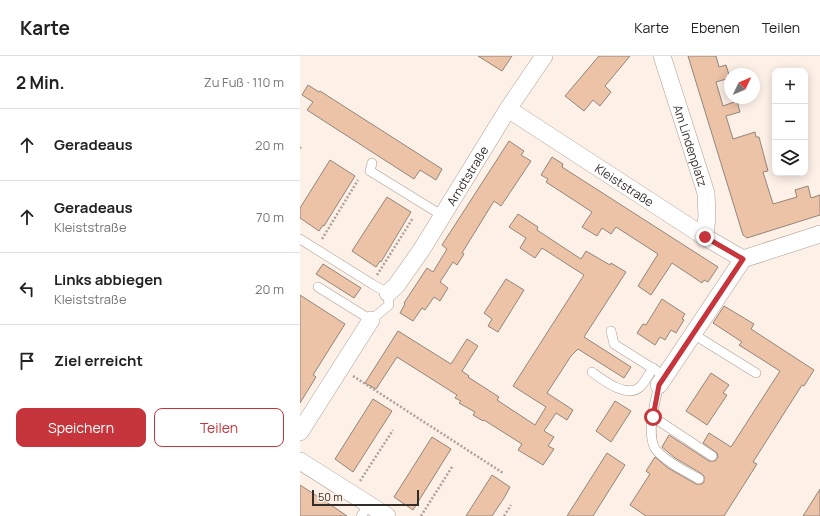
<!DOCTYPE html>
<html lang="de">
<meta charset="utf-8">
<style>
:root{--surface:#fff;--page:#f6f6f6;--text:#222;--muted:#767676;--line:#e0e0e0;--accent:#c5353b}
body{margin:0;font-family:Manrope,sans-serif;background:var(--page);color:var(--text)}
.controls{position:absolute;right:12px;top:12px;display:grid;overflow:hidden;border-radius:8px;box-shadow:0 2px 10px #0003}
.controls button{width:36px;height:36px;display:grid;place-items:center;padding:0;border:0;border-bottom:1px solid var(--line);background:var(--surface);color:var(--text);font:20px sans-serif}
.compass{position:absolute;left:424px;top:12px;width:36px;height:36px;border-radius:50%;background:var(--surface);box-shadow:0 2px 10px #0003;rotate:46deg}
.scale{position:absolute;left:12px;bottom:10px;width:107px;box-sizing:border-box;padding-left:4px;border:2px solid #332d29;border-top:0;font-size:11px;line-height:14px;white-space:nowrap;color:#332d29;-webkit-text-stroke:3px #fdf0e7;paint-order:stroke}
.stop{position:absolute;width:12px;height:12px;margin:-9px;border:3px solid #c5353b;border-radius:50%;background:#fff}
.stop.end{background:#c5353b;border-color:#fff;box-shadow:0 1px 4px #0008}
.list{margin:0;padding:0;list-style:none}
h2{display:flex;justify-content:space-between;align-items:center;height:52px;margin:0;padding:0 16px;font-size:17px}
h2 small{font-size:13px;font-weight:400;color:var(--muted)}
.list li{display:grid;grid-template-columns:26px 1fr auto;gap:12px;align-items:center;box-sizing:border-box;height:72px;padding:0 16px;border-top:1px solid var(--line)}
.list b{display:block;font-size:15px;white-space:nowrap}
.list p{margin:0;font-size:13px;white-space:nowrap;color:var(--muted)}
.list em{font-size:13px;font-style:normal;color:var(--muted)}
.actions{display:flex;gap:8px;padding:12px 16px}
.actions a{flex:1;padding:9px 0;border:1px solid var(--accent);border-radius:8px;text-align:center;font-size:14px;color:var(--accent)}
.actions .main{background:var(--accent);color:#fff}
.icon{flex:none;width:22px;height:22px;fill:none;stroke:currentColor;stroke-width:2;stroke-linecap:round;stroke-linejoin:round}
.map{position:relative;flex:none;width:520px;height:460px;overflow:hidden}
header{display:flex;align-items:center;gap:24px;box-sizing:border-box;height:56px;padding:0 20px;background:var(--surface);border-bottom:1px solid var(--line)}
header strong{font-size:19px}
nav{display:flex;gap:22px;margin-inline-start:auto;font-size:14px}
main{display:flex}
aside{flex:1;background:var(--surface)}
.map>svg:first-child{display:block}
</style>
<header>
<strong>Karte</strong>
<nav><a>Karte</a><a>Ebenen</a><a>Teilen</a></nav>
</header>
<main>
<aside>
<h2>2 Min.<small>Zu Fuß · 110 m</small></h2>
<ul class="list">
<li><svg class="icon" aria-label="ahead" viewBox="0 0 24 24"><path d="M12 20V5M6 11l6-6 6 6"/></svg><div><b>Geradeaus</b></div><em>20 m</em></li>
<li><svg class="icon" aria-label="ahead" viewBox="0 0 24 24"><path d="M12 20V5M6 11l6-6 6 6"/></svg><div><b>Geradeaus</b><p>Kleiststraße</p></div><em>70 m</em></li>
<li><svg class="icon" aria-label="left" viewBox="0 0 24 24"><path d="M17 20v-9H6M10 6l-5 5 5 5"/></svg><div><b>Links abbiegen</b><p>Kleiststraße</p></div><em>20 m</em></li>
<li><svg class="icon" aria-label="arrive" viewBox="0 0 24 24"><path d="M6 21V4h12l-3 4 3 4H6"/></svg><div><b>Ziel erreicht</b></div></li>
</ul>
<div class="actions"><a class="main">Speichern</a><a>Teilen</a></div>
</aside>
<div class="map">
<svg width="520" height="460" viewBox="0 0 520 460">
<rect width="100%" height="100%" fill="#fdf0e7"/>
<!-- building -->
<g fill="#ecc3a7" stroke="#93857b">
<path d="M178 0H212L202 15Z"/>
<path d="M299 0H330L305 30 311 36 300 50 293 44 284 55 265 40Z"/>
<path d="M388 0H416L419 11 426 9 430 22 416 26 423 50 437 45 440 56 426 60 433 83 455 76 456 81H459L468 115 463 116 473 148 497 141 495 134 508 130 511 142 520 139V159L447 182 443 179Z"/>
<path d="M8 29 19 36 20 35 142 113 136 124 120 114 114 123 7 54 13 46 2 39Z"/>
<path d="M209 85 224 95 221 99 231 105 201 150 194 145 162 197 164 198 157 209 153 206 140 226 148 232 140 245 134 241 125 254 122 252 113 265 100 257 105 248 104 247 127 212 133 216 147 193 142 189Z"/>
<path d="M252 101 263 108 262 111 418 211 408 226 404 224 402 227 372 207 351 239 338 230 358 198 316 171 311 178 302 172 297 180 282 171 292 156 246 126 248 123 241 119Z"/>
<path d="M30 104 55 120 24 170 23 169 19 175 0 162V152Z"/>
<path d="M87 141 111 156 81 206 80 205 76 211 52 195Z"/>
<path d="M218 158 238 171 237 174 281 203 286 195 310 209 311 207 326 216 284 281 331 311 324 322 278 293 271 300 247 337 273 354 267 364 256 357 244 375 254 381 248 390 254 393 243 409 218 394 222 388 184 364 183 365 173 359 175 356 159 347 161 345 155 342 157 339 97 301 76 333 65 327 98 275 151 308 167 283 178 290 162 315 169 320 168 321 199 341 197 344 235 369 246 351 213 330 284 219 242 192 235 202 220 192 226 182 209 171Z"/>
<path d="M23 208 61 232 54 242 16 218Z"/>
<path d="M206 223 224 234 198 276 188 270 192 263 184 257Z"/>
<path d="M0 239 45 268 13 319 16 321 0 347Z"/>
<path d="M362 243 385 258 382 263 384 264 376 277 371 274 365 284 360 281 355 289 337 277 343 268 346 269Z"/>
<path d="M424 250 454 268 451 273 514 314 504 330 502 329 453 406 457 408 424 460H346L330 449 350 418 346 415 355 401 368 412 396 428H402L404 426V420L402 418 375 402 362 391 369 379 409 405H415L418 401 417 397 403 387 409 377 431 391 480 315 439 289 442 286 413 267Z"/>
<path d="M411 317 429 329 423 337 427 339 407 369 386 355Z"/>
<path d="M73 343 92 355 53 416 35 403Z"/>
<path d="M315 345 331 355 311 386 296 375Z"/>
<path d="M132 381 151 393 113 454 94 441Z"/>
<path d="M307 397 325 409 293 460H267Z"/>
<path d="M192 419 210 431 204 442 192 460H166Z"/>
<path d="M0 429 31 449 47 460H0Z"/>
<path d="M520 433V460H503Z"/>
</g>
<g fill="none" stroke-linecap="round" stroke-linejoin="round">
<!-- lane casing -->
<g stroke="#ad9e94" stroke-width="10">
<g id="lane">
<path d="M72 107 70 115 143 160"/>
<path d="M0 183 72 228 88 237 89 249 71 264 18 231"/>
<path d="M311 275 314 288 357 315"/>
<path d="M393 278 456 317"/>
<path d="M292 316C303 324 327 343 340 331 345 326 349 318 353 312"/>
<path d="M359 329C355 345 345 382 357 395 368 407 385 415 399 423"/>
<path d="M353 361 412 400"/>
<path d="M61 460 69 449"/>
</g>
</g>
<!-- street casing -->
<g stroke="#ad9e94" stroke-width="18">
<g id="street">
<path id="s1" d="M362 0 406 137 407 160 405 181"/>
<path id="s2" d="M208 53 405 181 443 203 520 178"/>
<path id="s3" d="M88 237 96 230 122 193 208 53 244 0"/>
<path d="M359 329 443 203"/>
<path d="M0 376 71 264"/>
<path d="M0 405 87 460"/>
</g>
</g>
<!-- path -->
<g stroke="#aca29b" stroke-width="2.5" stroke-dasharray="2 2" stroke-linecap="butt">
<path d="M0 92 1 91"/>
<path d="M22 183 58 124"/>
<path d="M77 219 113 162"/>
<path d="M53 320 203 417"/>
<path d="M60 425 93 374"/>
<path d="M121 460 152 411"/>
<path d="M204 460 211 449"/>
</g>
<!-- lane -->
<use href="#lane" stroke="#fff" stroke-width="9"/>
<!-- street -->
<use href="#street" stroke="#fff" stroke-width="17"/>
</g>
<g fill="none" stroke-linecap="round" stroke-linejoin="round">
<!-- route -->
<path stroke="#c5353b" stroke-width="5" d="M353 361 359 329 443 203 405 181"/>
</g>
<g text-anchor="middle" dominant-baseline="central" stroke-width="3.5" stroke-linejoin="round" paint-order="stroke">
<!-- street labels -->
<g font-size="12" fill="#332d29" stroke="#fdf0e7">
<text stroke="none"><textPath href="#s1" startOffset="94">Am Lindenplatz</textPath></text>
<text stroke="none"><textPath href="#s3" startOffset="142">Arndtstraße</textPath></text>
<text stroke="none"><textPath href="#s2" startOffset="139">Kleiststraße</textPath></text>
</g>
</g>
</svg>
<div class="controls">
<button>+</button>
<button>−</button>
<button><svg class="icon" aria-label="layers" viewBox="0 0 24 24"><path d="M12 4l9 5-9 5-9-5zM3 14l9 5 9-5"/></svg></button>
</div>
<svg class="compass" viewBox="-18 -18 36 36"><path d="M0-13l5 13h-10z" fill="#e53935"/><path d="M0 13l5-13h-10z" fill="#767676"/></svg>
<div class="scale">50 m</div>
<div class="stop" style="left:353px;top:361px"></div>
<div class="stop end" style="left:405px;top:181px"></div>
</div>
</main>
